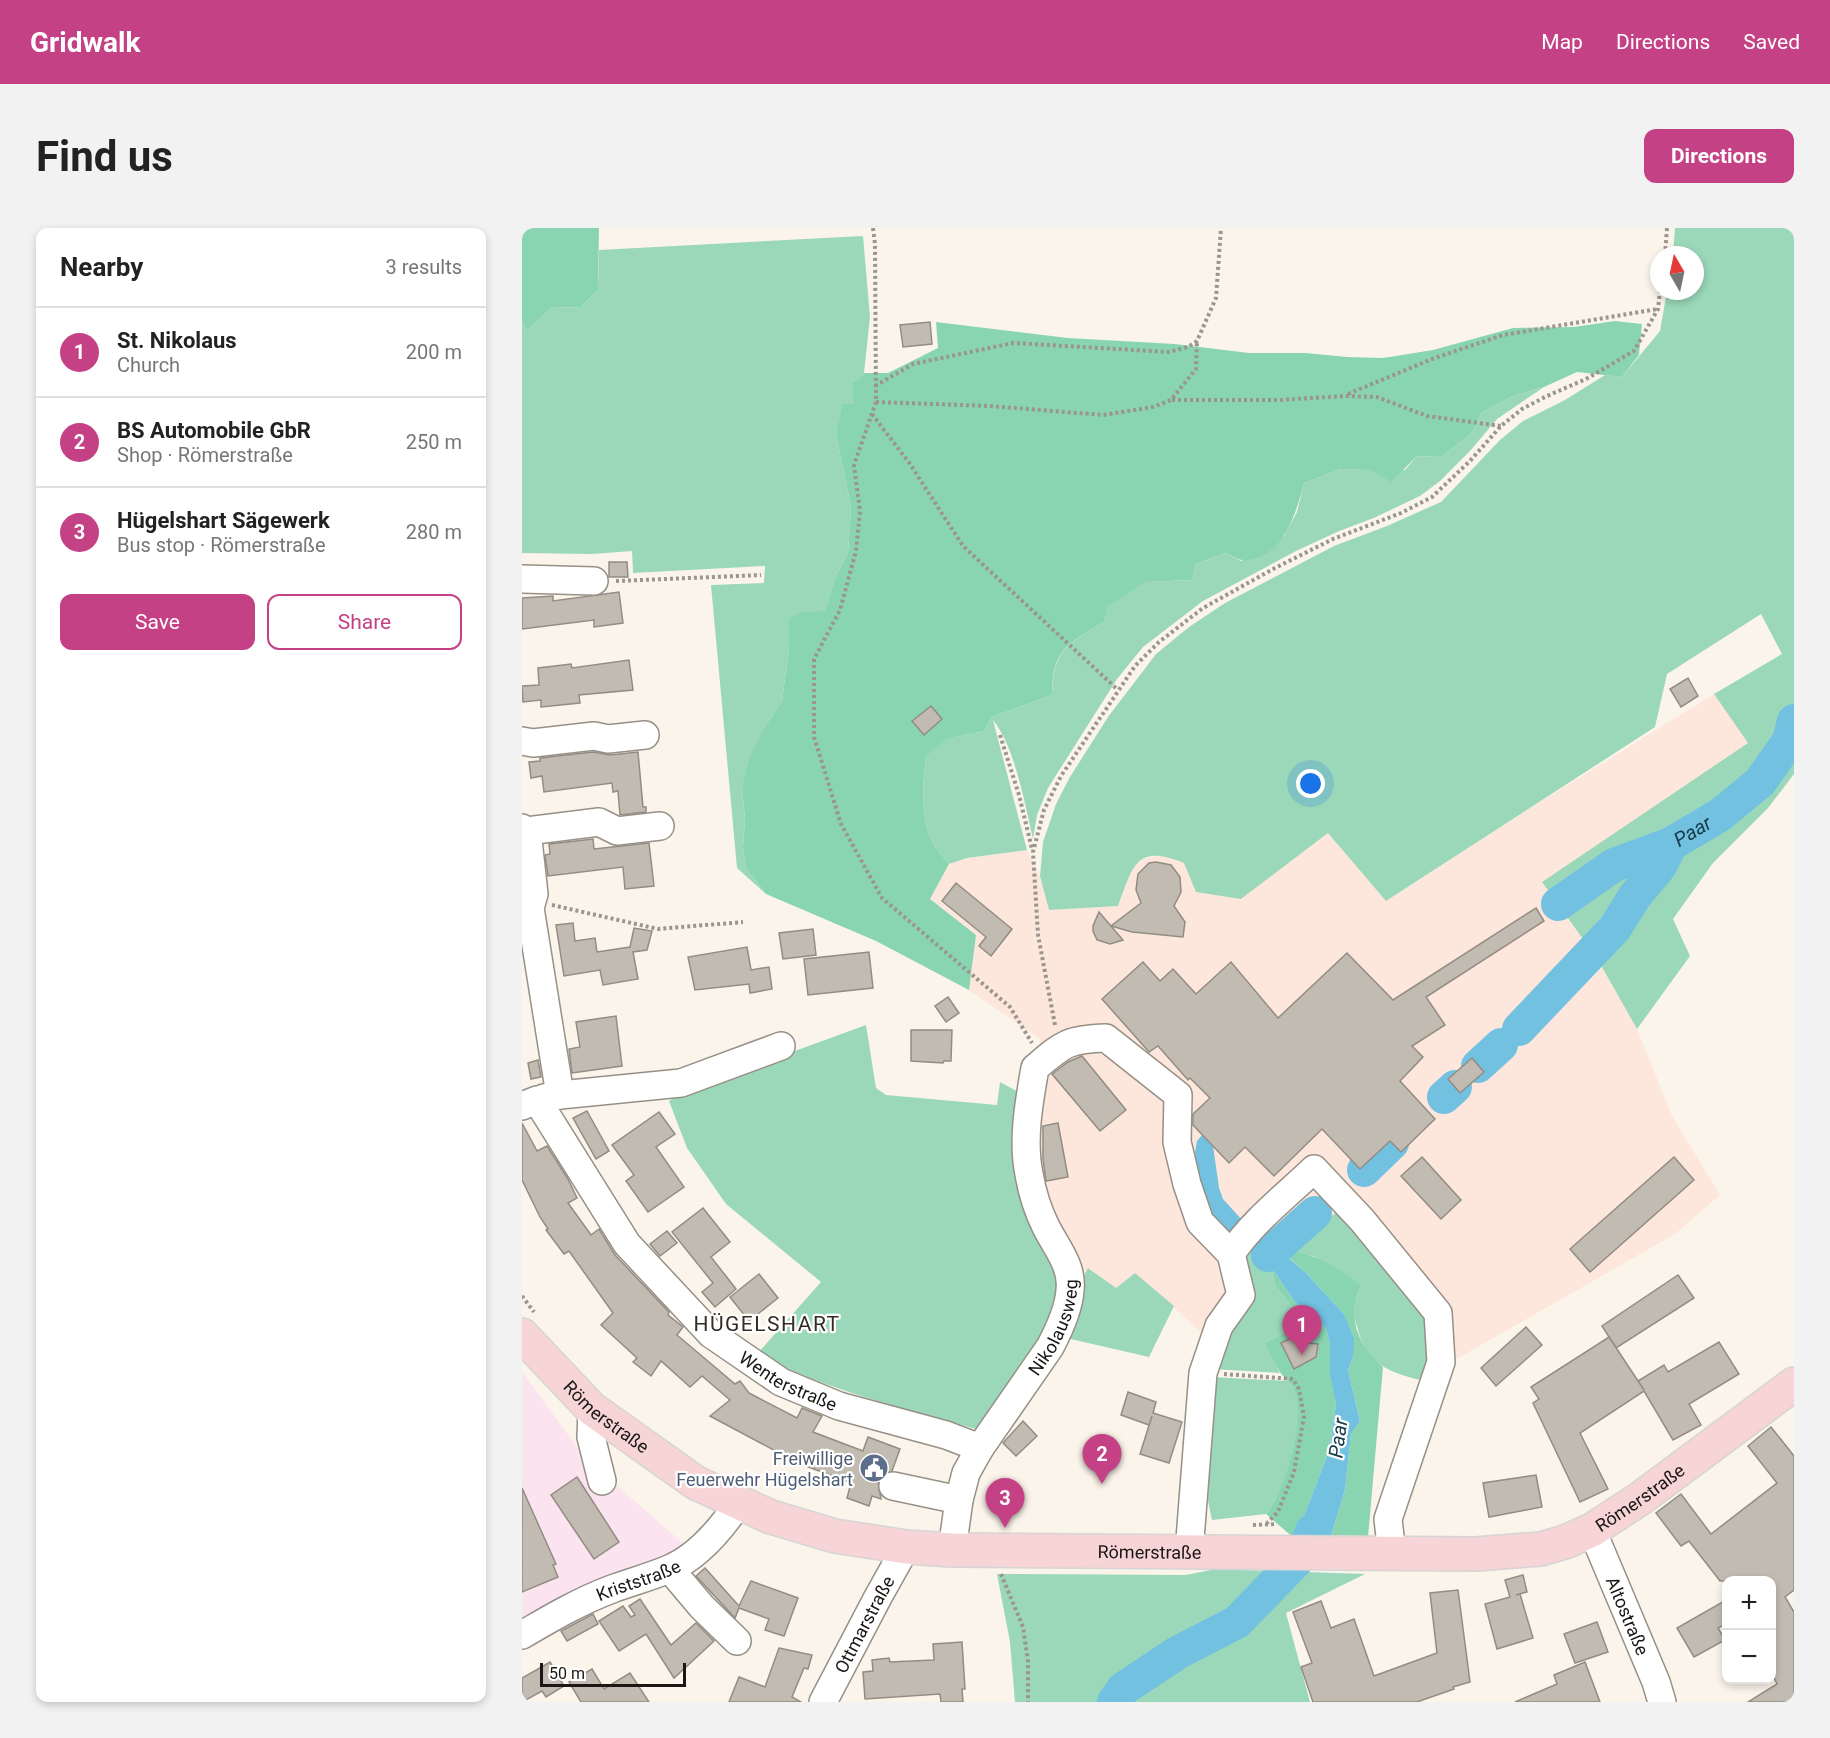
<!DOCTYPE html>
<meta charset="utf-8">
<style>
:root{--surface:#fff;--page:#f2f2f2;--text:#222;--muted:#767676;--line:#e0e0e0;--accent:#c44186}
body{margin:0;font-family:Roboto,sans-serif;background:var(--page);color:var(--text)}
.controls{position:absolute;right:18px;bottom:18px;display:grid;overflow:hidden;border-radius:12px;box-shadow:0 3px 9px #0003}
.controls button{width:54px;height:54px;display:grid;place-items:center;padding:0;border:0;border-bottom:2px solid var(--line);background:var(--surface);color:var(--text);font:30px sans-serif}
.compass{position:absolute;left:1128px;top:18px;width:54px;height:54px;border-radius:50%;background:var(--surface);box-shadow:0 3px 9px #0003;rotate:351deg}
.scale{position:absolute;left:18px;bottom:15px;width:146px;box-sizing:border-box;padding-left:6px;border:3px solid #1a1714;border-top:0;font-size:16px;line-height:21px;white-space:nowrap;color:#1a1714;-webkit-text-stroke:4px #fff;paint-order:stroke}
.you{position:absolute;left:789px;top:556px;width:21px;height:21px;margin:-15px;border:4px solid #fff;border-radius:50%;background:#1a73e8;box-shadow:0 0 0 9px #1a73e833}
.badge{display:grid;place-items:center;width:39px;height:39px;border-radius:50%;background:var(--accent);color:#fff;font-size:20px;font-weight:700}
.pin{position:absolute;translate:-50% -50px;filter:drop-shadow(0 2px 3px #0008)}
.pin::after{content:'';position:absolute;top:32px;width:21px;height:18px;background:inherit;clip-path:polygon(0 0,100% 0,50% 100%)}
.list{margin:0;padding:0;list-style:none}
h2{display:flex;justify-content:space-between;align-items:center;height:78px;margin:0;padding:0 24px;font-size:26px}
h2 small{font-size:20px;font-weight:400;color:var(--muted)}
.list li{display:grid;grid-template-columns:39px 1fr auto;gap:18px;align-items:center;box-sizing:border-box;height:90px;padding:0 24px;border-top:2px solid var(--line)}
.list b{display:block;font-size:22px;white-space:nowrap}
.list p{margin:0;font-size:20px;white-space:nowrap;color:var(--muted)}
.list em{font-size:20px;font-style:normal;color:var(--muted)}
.actions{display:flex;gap:12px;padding:18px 24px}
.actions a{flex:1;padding:14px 0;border:2px solid var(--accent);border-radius:12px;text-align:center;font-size:21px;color:var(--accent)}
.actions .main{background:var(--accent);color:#fff}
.map{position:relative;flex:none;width:1272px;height:1474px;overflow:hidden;border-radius:12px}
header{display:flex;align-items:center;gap:36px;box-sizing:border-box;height:84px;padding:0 30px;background:var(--accent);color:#fff}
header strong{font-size:28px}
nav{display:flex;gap:33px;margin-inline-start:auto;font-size:21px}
.intro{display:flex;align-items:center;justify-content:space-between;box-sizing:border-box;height:144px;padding:0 36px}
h1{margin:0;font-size:42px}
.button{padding:15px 27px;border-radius:12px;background:var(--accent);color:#fff;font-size:21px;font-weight:700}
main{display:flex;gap:36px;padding:0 36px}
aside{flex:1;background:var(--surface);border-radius:12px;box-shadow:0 3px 9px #0003}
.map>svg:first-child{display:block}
</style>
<header>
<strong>Gridwalk</strong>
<nav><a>Map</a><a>Directions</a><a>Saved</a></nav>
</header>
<div class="intro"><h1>Find us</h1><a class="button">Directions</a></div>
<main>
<aside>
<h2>Nearby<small>3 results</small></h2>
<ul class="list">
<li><span class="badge">1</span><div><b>St. Nikolaus</b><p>Church</p></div><em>200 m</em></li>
<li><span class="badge">2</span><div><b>BS Automobile GbR</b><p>Shop · Römerstraße</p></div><em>250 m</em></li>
<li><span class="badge">3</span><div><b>Hügelshart Sägewerk</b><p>Bus stop · Römerstraße</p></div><em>280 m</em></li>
</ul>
<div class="actions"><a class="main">Save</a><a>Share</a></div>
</aside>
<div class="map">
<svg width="1272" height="1474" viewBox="0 0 1272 1474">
<rect width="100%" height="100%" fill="#fbf4ea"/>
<!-- commercial -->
<path fill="#fbe4ef" d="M0 1144 63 1230 163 1317 134 1336 0 1399Z"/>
<!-- industrial -->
<path fill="#fde6db" d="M1192 466 1227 515 1020 655 1076 732 1115 801 1150 888 1198 967 1153 1006 931 1133 821 980 760 1024 737 1006 696 1119 613 1045 594 1061 567 1040 560 1051 525 984 509 920 518 811 447 762 454 707 408 671 427 636 445 630 505 622 518 648 527 682 596 678 611 638 623 630 641 627 662 635 719 671 806 605 865 673 986 594Z"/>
<!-- green -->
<g fill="#9bd8ba">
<path d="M1153 0H1272V546L1246 580 1191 635 1151 691 1168 728 1115 801 1076 732 1020 654 1226 515 1192 466 1260 426 1239 386 1145 446 1133 499 864 673 806 605 719 671 674 664 662 635C613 615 611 639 596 678L527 682 518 648 521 614 534 576 548 549 586 489 634 426 667 399 703 375 812 318 865 298 919 274 978 212 1001 193 1043 172 1083 147 1100 149 1138 103 1145 63H1173V27H1151Z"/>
<path d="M341 8 348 89 342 145 330 155 333 176 314 207 329 278 326 325 314 347 303 384H278L268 392 267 420 260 473 242 500 220 559 223 591 221 619 224 640 244 666 215 640 189 357 242 355 243 338 111 345 110 323 70 326 0 325V94L5 103 29 80 59 79 76 62 77 22Z"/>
<path d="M1022 159 975 191 948 223 918 253 898 268 854 289 815 304 774 323 681 373 621 419 595 451 526 560 515 587 511 611C503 577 493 519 471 492L505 622 445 630 427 636C421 628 414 621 410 613 398 591 401 553 404 529L423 511 462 503 470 489 530 467C531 421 546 416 582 394L584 379 625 354 670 352 674 336 704 325 719 333 762 308 775 284 782 255 820 241 883 242 895 228 919 229 950 205 959 185 989 169Z"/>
<path d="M344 797 354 860 364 867 475 877 478 854 502 867 538 1064 531 1098 466 1195 454 1201C380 1180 303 1162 235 1126L299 1054 204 976 165 920 147 873 163 863Z"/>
<path d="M821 980 906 1089 912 1112 902 1153C869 1145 845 1137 836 1102 835 1097 831 1089 831 1084 832 1076 837 1065 839 1057L792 1028 774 1026 764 1020Z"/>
<path d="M726 1018 749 1039 753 1058 783 1095 742 1115 758 1145 690 1141Z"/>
<path d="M566 1040 594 1060 613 1045 652 1078 627 1129 540 1109 560 1051Z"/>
<path d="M691 1149 766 1153C768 1156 772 1161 774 1165 783 1194 764 1264 744 1286L690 1292 686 1273Z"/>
<path d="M694 1341 843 1346 764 1385 788 1474H604L580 1469 575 1474H493L488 1414 475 1346 664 1347Z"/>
</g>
<!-- forest -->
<g fill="#8ad5b1">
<path d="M0 0H77L76 62 59 79 29 80 5 103 0 94Z"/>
<path d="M1093 93 1120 96 1117 127 1100 149 1055 144 1022 159 989 169 959 185 950 205 919 229 895 228 869 254 849 242 820 241 782 255C774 286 760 333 721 332 715 332 709 327 704 325L674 336 670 352 625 354 585 379 582 394C546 416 530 421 530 467L470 489 462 503 424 511 404 529C401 552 398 591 410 613 414 621 421 628 427 636L408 671 454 707 447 762 354 713 244 666 224 640 221 619 223 591 220 559 228 529 242 500 260 473 267 420V391L278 384 303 383 314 347 326 325 329 278 314 207 321 176H332L330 155 342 145H366L416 120 414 94 546 110 653 116 727 125H784L825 129 861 130 911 122 991 100 1052 99Z"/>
<path d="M764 1020C774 1026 783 1025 793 1029 809 1035 825 1047 839 1057 837 1065 831 1077 832 1085 833 1107 844 1125 861 1139L846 1309 808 1311 823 1262 829 1206 838 1193 826 1142 831 1129 822 1086 783 1044 760 1024Z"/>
<path d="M749 1039 773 1074 797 1091 804 1101 808 1116 809 1146 814 1176 807 1223 773 1311 744 1286C763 1265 785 1188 772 1162 769 1155 762 1150 758 1144 752 1135 747 1125 742 1115L783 1095 753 1058Z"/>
</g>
<!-- water -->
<g fill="#72c1e1">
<path d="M680 907H702L691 918 697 960 701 971 720 992 709 1004 687 986 680 976 673 924 675 913Z"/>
<path d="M737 1005 783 1044 822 1086 832 1111 831 1129 826 1142 838 1193 829 1206 823 1262 808 1311H773L807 1223 814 1176 808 1146V1116L804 1101 797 1091 773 1074 749 1039 726 1018Z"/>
</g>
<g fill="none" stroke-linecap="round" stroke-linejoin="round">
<!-- river -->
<g stroke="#72c1e1" stroke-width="34">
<path id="s1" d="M1036 676 1092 637 1149 616 1198 587 1238 554 1267 513 1272 493"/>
<path d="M997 801 1093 700 1113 668 1138 638 1149 616"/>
<path d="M956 838 979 817"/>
<path d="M922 869 933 859"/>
<path d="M842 942 870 915"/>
<path d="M746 1027 793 985"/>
<path d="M592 1474 601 1461 655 1425 715 1394 780 1327 790 1303"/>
</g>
</g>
<!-- building -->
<g fill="#c2bbb1" stroke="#928c83" stroke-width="1.5">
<path d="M408 94 410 116 381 119 378 97Z"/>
<path d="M87 334H105L106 349H87Z"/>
<path d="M97 364 101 395 72 399V392L0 401V370L31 368V373Z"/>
<path d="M107 432 111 462 57 467 58 475 19 479V472L1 474 0 458 17 457 16 440 49 436 50 440Z"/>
<path d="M1166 450 1176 468 1159 479 1148 461Z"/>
<path d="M409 478 420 491 402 507 390 493Z"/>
<path d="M71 524 88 527 116 524 121 579H124V584L98 587 96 563 91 564 90 555 22 564 20 548 9 550 7 534 18 533V530Z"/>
<path d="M71 611 72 621 127 615 132 658 103 661 101 639 26 648 23 627 28 626 27 616Z"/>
<path d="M634 634 649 637 658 649 659 664 652 678 663 694 661 709 610 704 589 698 619 675 614 662 616 646 627 635Z"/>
<path d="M434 655 490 701 469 728 457 718 464 709 420 673Z"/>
<path d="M1014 680 1022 693 904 769 923 797 890 818 901 829 878 853 913 891 879 924 868 913 838 941 800 901 752 948 723 919 707 935 671 897V886L688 870 668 850 666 852 636 818 627 824 580 771 621 734 638 753 651 741 674 766 709 734 756 790 825 725 871 772Z"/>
<path d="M577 684 601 712 588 716 575 712 571 703V698Z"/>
<path d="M51 695 53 713 73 710 75 724 108 719 112 700 130 703 125 722 111 724 116 751 81 757 78 742 42 748 34 697Z"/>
<path d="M291 701 294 727 261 731 257 705Z"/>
<path d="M225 719 229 742 247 739 250 761 228 765 227 756 173 762 166 729Z"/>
<path d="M347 724 351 760 286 767 282 731Z"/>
<path d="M426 769 437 785 424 794 413 778Z"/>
<path d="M94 788 100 838 50 845 47 821 58 819 54 794Z"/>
<path d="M389 802H430L429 833H422L421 835 389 833Z"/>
<path d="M560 828 604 882 578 903 530 846 546 834Z"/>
<path d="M950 830 962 844 938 865 926 851Z"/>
<path d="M16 832 19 849 9 851 6 835Z"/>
<path d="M65 883 87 923 74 931 51 890Z"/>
<path d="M137 884 153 906 134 919 162 959 126 984 104 953 112 947 90 917Z"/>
<path d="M0 895 15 923 25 918 46 951 55 970 46 975 69 1007 77 1001 93 1027 147 1084 146 1087 161 1099 155 1107 213 1156 218 1153 227 1165 275 1190 280 1180 300 1188 291 1204 341 1223 346 1209 378 1221 370 1243 360 1247 356 1254 359 1271 350 1268 347 1278 325 1270 329 1255 276 1235 188 1188 208 1172 180 1148 168 1159 139 1133 129 1148 111 1134 115 1130 79 1097 91 1085 47 1023 42 1026 24 1002 26 1001 18 989 0 952Z"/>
<path d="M536 895 546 949 524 953 521 931V898Z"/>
<path d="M900 929 939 972 919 991 879 948Z"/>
<path d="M1152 929 1172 952 1068 1044 1048 1021Z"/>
<path d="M181 980 208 1014 189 1029 214 1061 193 1079 180 1064 191 1055 150 1004Z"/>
<path d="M145 1003 155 1015 138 1028 128 1016Z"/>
<path d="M237 1046 256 1070 227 1093 208 1069Z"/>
<path d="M1156 1047 1172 1070 1094 1120 1080 1098Z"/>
<path d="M1004 1099 1020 1117 974 1158 959 1140Z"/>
<path d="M773 1108 778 1117 784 1113 787 1115 796 1116 794 1129 772 1141 759 1115Z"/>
<path d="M1087 1109 1122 1162 1116 1153 1142 1137 1146 1144 1197 1114 1217 1146 1167 1176 1179 1197 1151 1212 1122 1163 1058 1205 1086 1261 1058 1274 1011 1175 1017 1171 1009 1159Z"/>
<path d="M606 1164 634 1174 631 1185 660 1194 647 1235 618 1226 630 1188 627 1197 599 1187Z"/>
<path d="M501 1193 515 1208 494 1228 481 1215Z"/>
<path d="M1249 1199 1272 1228V1362L1263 1369 1272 1384V1474H1226L1255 1456 1250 1446V1353H1198L1167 1313 1159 1318 1134 1285 1159 1266 1189 1306 1255 1255 1226 1218Z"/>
<path d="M1014 1247 1020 1279 967 1289 961 1255Z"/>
<path d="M55 1249 97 1314 72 1331 29 1267Z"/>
<path d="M0 1260 34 1336 31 1337 36 1349 0 1364Z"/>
<path d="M183 1340 217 1378 229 1353 276 1370 262 1408 243 1402 247 1391 217 1380 213 1390 174 1348Z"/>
<path d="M1001 1347 1005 1364 994 1367 998 1366 1011 1410 975 1421 963 1376 988 1369 983 1352Z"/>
<path d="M936 1362 948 1454 931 1459 932 1461 895 1474H791L779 1439 790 1435 771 1384 799 1373 809 1400 832 1391 852 1448 915 1425 908 1365Z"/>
<path d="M118 1371 149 1417 174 1395 192 1413 152 1450 124 1406 97 1423 77 1393 101 1378 109 1389 113 1387 107 1378Z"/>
<path d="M1204 1372V1396L1196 1400 1203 1412 1172 1429 1155 1400Z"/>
<path d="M71 1386 76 1396 45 1413 39 1403Z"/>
<path d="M1075 1394 1086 1424 1053 1435 1042 1406Z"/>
<path d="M440 1414 443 1461H440L441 1474H419L418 1466 343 1471 341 1444 351 1443 350 1432 367 1430 368 1434 412 1432 411 1416Z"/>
<path d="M257 1420 290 1427 286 1441 282 1440 270 1469 279 1474H207L217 1449 243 1459Z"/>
<path d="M28 1434 42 1458 24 1469 20 1463 0 1474V1450Z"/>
<path d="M1063 1434 1078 1474H993L1035 1456 1032 1447Z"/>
<path d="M70 1441 82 1461 108 1445 127 1474H59L47 1454Z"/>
</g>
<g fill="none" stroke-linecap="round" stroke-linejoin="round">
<!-- minor casing -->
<g stroke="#969086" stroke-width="30">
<g id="minor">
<path d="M0 351 72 353"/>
<path d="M0 513 11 515 72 508 86 511 123 507"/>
<path d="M0 600 5 603 12 666 8 680 38 867"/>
<path d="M5 603 77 594 95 603 138 598"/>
<path d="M22 870 38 867 159 855 259 818"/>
<path id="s2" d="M0 878 15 872 105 1016 189 1106 259 1154 317 1178 424 1207 458 1220"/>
<path d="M709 1026C730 994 764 968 792 941L840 992 916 1085 919 1134 866 1291 870 1326"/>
<path d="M70 1181 69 1209 80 1253"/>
<path d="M371 1258 437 1272"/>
<path id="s3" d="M1070 1302 1134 1454 1140 1474"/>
<path id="s4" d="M430 1322 437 1272 444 1245 458 1220 528 1119C537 1102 547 1081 548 1062 551 1038 534 1019 524 999 516 983 510 964 507 946 500 912 507 874 513 840 541 816 546 811 584 810L656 867 655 914 665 956 678 994 709 1026 719 1067 697 1098 681 1145 667 1324"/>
<path d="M148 1341 180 1379 215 1413"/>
<path id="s5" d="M0 1407C29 1390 58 1373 90 1361 109 1354 128 1349 147 1341 176 1329 199 1301 216 1276"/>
<path id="s6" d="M301 1474 356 1369 384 1319"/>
</g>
</g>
<!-- major casing -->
<g stroke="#d6d5d5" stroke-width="36">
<g id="major">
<path id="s7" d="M0 1107 70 1181 174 1255 249 1289 313 1308 384 1319 430 1322 954 1326 1019 1321 1043 1314 1070 1302 1119 1270 1272 1156"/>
</g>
</g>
<!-- path -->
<g stroke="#9a958e" stroke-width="4" stroke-dasharray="3 3" stroke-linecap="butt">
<path d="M351 0 353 16 354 174 332 237 338 283 334 323 318 382 292 431V509L319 596 360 670 488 779 510 815"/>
<path d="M1143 27 1145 0"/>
<path d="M353 158 391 136 491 115 647 124 666 119 675 113 694 70 699 0"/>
<path d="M826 166 910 131 981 107 1136 81"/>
<path d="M650 172H756L823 168 855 169 905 188 979 198"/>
<path d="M354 174 468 178 581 187 631 179 649 172 674 141 675 114"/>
<path d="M350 186 388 236 441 318 596 462"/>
<path d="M94 353 239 347"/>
<path d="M478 507 497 567 510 621"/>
<path d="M30 677 136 701 221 694"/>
<path d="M533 797 516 707 511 624 522 582 539 548 613 438 637 414 681 380 753 340 811 311 879 285 910 269 948 233 979 198 1000 181 1025 168 1064 151 1112 123 1136 81 1138 63"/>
<path d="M0 1068 12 1084"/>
<path d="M702 1146 771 1151 777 1161 782 1189 772 1244 756 1284 745 1295"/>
<path d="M731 1297 755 1296"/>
<path d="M479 1346 501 1399 506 1433V1474"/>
</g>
<!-- minor -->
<use href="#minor" stroke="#fff" stroke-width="27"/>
<!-- major -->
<use href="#major" stroke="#f7d4d6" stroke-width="33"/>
</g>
<!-- icons -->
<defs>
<g id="civic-disc" transform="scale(1.5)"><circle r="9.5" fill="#5c6f8a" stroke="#fff"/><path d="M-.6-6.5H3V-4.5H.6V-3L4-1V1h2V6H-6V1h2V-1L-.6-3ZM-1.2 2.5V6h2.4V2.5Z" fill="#fff"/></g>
</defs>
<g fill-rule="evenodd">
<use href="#civic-disc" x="352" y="1240"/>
</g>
<g text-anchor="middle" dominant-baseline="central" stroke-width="4.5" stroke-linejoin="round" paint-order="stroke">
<!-- street labels -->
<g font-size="18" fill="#1a1714" stroke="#fff">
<text stroke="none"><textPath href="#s4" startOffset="250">Nikolausweg</textPath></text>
<text stroke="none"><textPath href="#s2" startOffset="400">Wenterstraße</textPath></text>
<text stroke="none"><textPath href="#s7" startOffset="118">Römerstraße</textPath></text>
<text stroke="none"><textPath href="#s7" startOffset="1198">Römerstraße</textPath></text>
<text stroke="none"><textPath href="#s7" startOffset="694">Römerstraße</textPath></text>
<text stroke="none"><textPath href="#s5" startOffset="129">Kriststraße</textPath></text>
<text stroke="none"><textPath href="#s3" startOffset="93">Altostraße</textPath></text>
<text stroke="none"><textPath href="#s6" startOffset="88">Ottmarstraße</textPath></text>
</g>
<!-- service labels -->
<g font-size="18" fill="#4e5e75" stroke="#fff" text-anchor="end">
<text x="331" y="1230">Freiwillige<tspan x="331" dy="21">Feuerwehr Hügelshart</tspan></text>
</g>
<!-- water labels -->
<g font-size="20" font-style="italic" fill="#173b4a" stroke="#fff">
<text stroke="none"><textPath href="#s1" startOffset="154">Paar</textPath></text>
<text transform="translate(816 1210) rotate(-82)">Paar</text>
</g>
<!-- quarter labels -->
<g font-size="21" letter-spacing="1.5" fill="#332d26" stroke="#fff">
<text x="245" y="1096">HÜGELSHART</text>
</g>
</g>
</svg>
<div class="controls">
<button>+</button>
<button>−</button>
</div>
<svg class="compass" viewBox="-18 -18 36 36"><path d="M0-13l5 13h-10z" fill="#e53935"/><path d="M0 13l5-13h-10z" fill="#767676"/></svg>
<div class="scale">50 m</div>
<div class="you"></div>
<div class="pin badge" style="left:780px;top:1127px">1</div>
<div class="pin badge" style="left:580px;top:1256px">2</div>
<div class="pin badge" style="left:483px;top:1300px">3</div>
</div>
</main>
